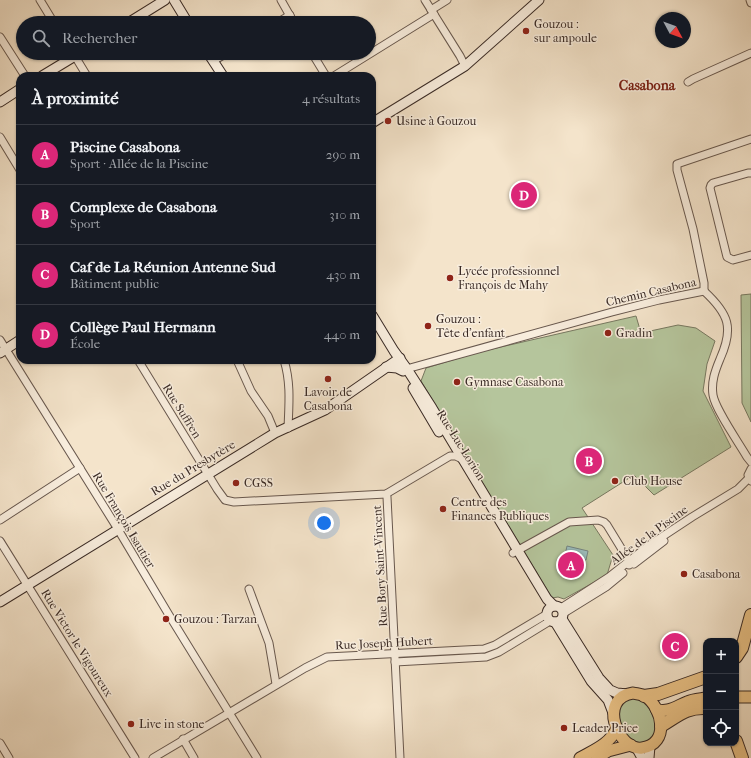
<!DOCTYPE html>
<html lang="fr">
<meta charset="utf-8">
<style>
:root{--surface:#171b24;--page:#242831;--text:#f1f3f6;--muted:#9ea1a6;--line:#363941;--accent:#db2777}
body{margin:0;font-family:"IM FELL French Canon",serif;background:var(--page);color:var(--text)}
.controls{position:absolute;right:12px;bottom:12px;display:grid;overflow:hidden;border-radius:8px;box-shadow:0 1px 3px #0004}
.controls button{width:36px;height:36px;display:grid;place-items:center;padding:0;border:0;border-bottom:1px solid var(--line);background:var(--surface);color:var(--text);font:20px sans-serif}
.compass{position:absolute;left:655px;top:12px;width:36px;height:36px;border-radius:50%;background:var(--surface);box-shadow:0 1px 3px #0004;rotate:131deg}
.you{position:absolute;left:324px;top:523px;width:14px;height:14px;margin:-10px;border:3px solid #fff;border-radius:50%;background:#1a73e8;box-shadow:0 0 0 6px #1a73e833}
.badge{display:grid;place-items:center;width:26px;height:26px;border-radius:50%;background:var(--accent);color:#fff;font-size:13px;font-weight:700}
.pin{position:absolute;translate:-50% -50%;border:2px solid #fff;box-shadow:0 1px 4px #0006}
.list{margin:0;padding:0;list-style:none}
h2{display:flex;justify-content:space-between;align-items:center;height:52px;margin:0;padding:0 16px;font-size:17px}
h2 small{font-size:13px;font-weight:400;color:var(--muted)}
.list li{display:grid;grid-template-columns:26px 1fr auto;gap:12px;align-items:center;box-sizing:border-box;height:60px;padding:0 16px;border-top:1px solid var(--line)}
.list b{display:block;font-size:15px;white-space:nowrap}
.list p{margin:0;font-size:13px;white-space:nowrap;color:var(--muted)}
.list em{font-size:13px;font-style:normal;color:var(--muted)}
.icon{flex:none;width:22px;height:22px;fill:none;stroke:currentColor;stroke-width:2;stroke-linecap:round;stroke-linejoin:round}
.map{position:relative;flex:none;width:751px;height:758px;overflow:hidden}
.search{position:absolute;background:var(--surface);box-shadow:0 1px 3px #0004;left:16px;top:16px;width:360px;height:44px;display:flex;align-items:center;gap:10px;box-sizing:border-box;padding:0 14px;border-radius:22px;color:var(--muted);font-size:15px}
.panel{position:absolute;background:var(--surface);box-shadow:0 1px 3px #0004;left:16px;top:72px;width:360px;height:292px;border-radius:12px}
.map>svg:first-child{display:block}
</style>
<div class="map">
<svg width="751" height="758" viewBox="0 0 751 758">
<rect width="100%" height="100%" fill="#f4e4cb"/>
<filter id="stains"><feTurbulence type="fractalNoise" baseFrequency=".005" numOctaves="4"/><feColorMatrix values="0 0 0 0 .2 0 0 0 0 .09 0 0 0 0 .02 0 0 0 .5 -.17"/></filter>
<radialGradient id="worn" r=".72"><stop offset=".6" stop-color="#630" stop-opacity="0"/><stop offset="1" stop-color="#630" stop-opacity=".3"/></radialGradient>
<!-- green -->
<g fill="#b5c59c" stroke="#777860">
<path d="M751 294V422L742 403 741 295Z"/>
<path d="M636 316 641 333 678 325 696 328 715 341 707 364 703 391 731 447 654 495 634 475 582 508 613 555 607 575 564 599 558 597 552 598 421 381 426 368 479 352Z"/>
<path d="M638 697 648 705 656 723 654 737 645 744 626 739 617 713 624 700Z"/>
</g>
<!-- water -->
<path fill="#9dbebd" stroke="#758380" d="M567 546 588 551 586 560 565 555Z"/>
<g fill="none" stroke-linecap="round" stroke-linejoin="round">
<!-- street casing -->
<g stroke="#68584e" stroke-width="9">
<g id="street">
<path d="M40 0 54 23"/>
<path d="M281 0 294 23"/>
<path d="M425 0 460 56 465 66"/>
<path d="M750 0 751 3"/>
<path d="M431 10 447 0"/>
<path d="M277 23 290 15"/>
<path d="M0 37 25 76"/>
<path d="M73 53 87 76"/>
<path d="M312 53 326 76"/>
<path d="M213 61 227 53"/>
<path d="M334 76 434 14"/>
<path d="M688 82 693 79 751 53"/>
<path d="M0 137 20 170"/>
<path d="M751 173H748L713 183 711 185 710 188 727 257 733 260 751 255"/>
<path d="M704 291V283L693 229 677 170V164L751 139"/>
<path d="M704 291C729 314 734 328 720 359 715 371 711 382 713 395 715 409 739 443 747 457L751 462"/>
<path d="M0 340 116 526 169 615 257 758"/>
<path d="M138 360 217 489 225 500 234 502 386 494 450 456H456L462 459"/>
<path d="M237 360 251 391 268 416 275 433"/>
<path d="M284 360C291 383 289 404 288 428"/>
<path d="M403 371 410 368 612 312 659 300 704 291"/>
<path d="M751 481 748 475 751 469"/>
<path d="M386 494 387 497 400 758"/>
<path d="M0 520 80 468"/>
<path d="M0 541 135 758"/>
<path d="M513 553 569 522 598 520 604 522 607 525 629 561V565"/>
<path d="M634 564 664 541"/>
<path d="M249 589 269 643 276 684"/>
<path d="M561 608 609 577 648 546 692 517 738 489 749 478"/>
<path d="M564 613 606 587 623 573"/>
<path d="M395 662 486 657 499 652 550 621"/>
<path d="M183 739 194 758"/>
<path d="M0 743 9 758"/>
<path d="M153 758 305 668 327 657 484 649 495 645 547 614"/>
</g>
</g>
<!-- secondary casing -->
<g stroke="#392a25" stroke-width="11">
<g id="secondary">
<path d="M174 0 188 23"/>
<path d="M128 23 165 0"/>
<path d="M208 53 223 76"/>
<path d="M42 76 80 53"/>
<path d="M0 102 20 89"/>
<path d="M372 123 465 66 539 0"/>
<path d="M372 315 394 351 407 369 432 408 547 599 554 606"/>
<path d="M0 353 20 340"/>
<path d="M386 367 397 368 403 371"/>
<path d="M413 388 439 432"/>
<path d="M0 602 275 433 325 410 400 358"/>
<circle cx="555" cy="614" r="8"/>
<path d="M562 619 599 678 610 690 617 693 628 694"/>
<path d="M555 622 591 681 608 700 613 713"/>
<path d="M636 747 642 758"/>
<path d="M649 758 650 746"/>
</g>
</g>
<!-- primary casing -->
<g stroke="#392a25" stroke-width="13">
<g id="primary">
<path d="M633 693C637 694 641 694 645 696 663 708 670 744 642 748 618 751 597 698 633 693Z"/>
<path d="M736 697H751"/>
<path d="M656 709C666 714 677 706 687 702 693 699 700 699 706 698"/>
<path d="M580 758C594 750 610 744 617 728"/>
<path d="M597 758 608 751 631 745"/>
</g>
</g>
<!-- highway casing -->
<g stroke="#392a25" stroke-width="14">
<g id="highway">
<path d="M736 657 742 648 751 615"/>
<path d="M644 696 658 694 706 677"/>
<path d="M661 726C678 716 686 707 706 708"/>
<path d="M736 741 742 758"/>
</g>
</g>
<!-- street -->
<use href="#street" stroke="#f8eddd" stroke-width="7"/>
<!-- secondary -->
<use href="#secondary" stroke="#f8eddd" stroke-width="9"/>
<!-- primary -->
<use href="#primary" stroke="#eac286" stroke-width="11"/>
<!-- highway -->
<use href="#highway" stroke="#eac286" stroke-width="12"/>
</g>
<!-- markers -->
<g fill="#8f2418" stroke="#f8eddd" stroke-width="1.5">
<circle cx="526" cy="31" r="4"/>
<circle cx="388" cy="121" r="4"/>
<circle cx="450" cy="278" r="4"/>
<circle cx="428" cy="326" r="4"/>
<circle cx="608" cy="333" r="4"/>
<circle cx="328" cy="379" r="4"/>
<circle cx="457" cy="382" r="4"/>
<circle cx="615" cy="481" r="4"/>
<circle cx="236" cy="483" r="4"/>
<circle cx="443" cy="509" r="4"/>
<circle cx="684" cy="574" r="4"/>
<circle cx="166" cy="619" r="4"/>
<circle cx="131" cy="724" r="4"/>
<circle cx="564" cy="728" r="4"/>
</g>
<g text-anchor="middle" dominant-baseline="central" stroke-width="3" stroke-linejoin="round" paint-order="stroke">
<!-- poi labels -->
<g font-size="12" fill="#392a25" stroke="#f8eddd" text-anchor="start">
<text x="534" y="24">Gouzou :<tspan x="534" dy="14">sur ampoule</tspan></text>
<text x="396" y="121">Usine à Gouzou</text>
<text x="458" y="271">Lycée professionnel<tspan x="458" dy="14">François de Mahy</tspan></text>
<text x="436" y="319">Gouzou :<tspan x="436" dy="14">Tête d'enfant</tspan></text>
<text x="616" y="333">Gradin</text>
<text x="465" y="382">Gymnase Casabona</text>
<text x="328" y="392" text-anchor="middle">Lavoir de<tspan x="328" dy="14">Casabona</tspan></text>
<text x="623" y="481">Club House</text>
<text x="244" y="483">CGSS</text>
<text x="451" y="502">Centre des<tspan x="451" dy="14">Finances Publiques</tspan></text>
<text x="692" y="574">Casabona</text>
<text x="174" y="619">Gouzou : Tarzan</text>
<text x="139" y="724">Live in stone</text>
<text x="572" y="728">Leader Price</text>
</g>
<!-- street labels -->
<g font-size="12" fill="#392a25" stroke="#f8eddd">
<text transform="translate(651 292) rotate(-13)">Chemin Casabona</text>
<text transform="translate(182 411) rotate(58)">Rue Suffren</text>
<text transform="translate(461 445) rotate(58)">Rue Luc Lorion</text>
<text transform="translate(193 468) rotate(-31)">Rue du Presbytère</text>
<text transform="translate(124 520) rotate(59)">Rue François Isautier</text>
<text transform="translate(649 535) rotate(-36)">Allée de la Piscine</text>
<text transform="translate(380 566) rotate(-93)">Rue Bory Saint-Vincent</text>
<text transform="translate(77 643) rotate(58)">Rue Victor le Vigoureux</text>
<text transform="translate(384 643) rotate(-3)">Rue Joseph Hubert</text>
</g>
<!-- quarter labels -->
<g font-size="14" font-weight="bold" fill="#7a1f14" stroke="#f8eddd">
<text x="647" y="85">Casabona</text>
</g>
</g>
<rect width="100%" height="100%" filter="url(#stains)"/>
<rect width="100%" height="100%" fill="url(#worn)"/>
</svg>
<div class="controls">
<button>+</button>
<button>−</button>
<button><svg class="icon" aria-label="locate" viewBox="0 0 24 24"><circle cx="12" cy="12" r="6"/><path d="M12 2v4M12 18v4M2 12h4M18 12h4"/></svg></button>
</div>
<svg class="compass" viewBox="-18 -18 36 36"><path d="M0-13l5 13h-10z" fill="#e53935"/><path d="M0 13l5-13h-10z" fill="#9ea1a6"/></svg>
<div class="you"></div>
<div class="pin badge" style="left:571px;top:565px">A</div>
<div class="pin badge" style="left:589px;top:461px">B</div>
<div class="pin badge" style="left:675px;top:646px">C</div>
<div class="pin badge" style="left:524px;top:195px">D</div>
<div class="search"><svg class="icon" aria-label="search" viewBox="0 0 24 24"><circle cx="10" cy="10" r="6"/><path d="M15 15l6 6"/></svg>Rechercher</div>
<section class="panel">
<h2>À proximité<small>4 résultats</small></h2>
<ul class="list">
<li><span class="badge">A</span><div><b>Piscine Casabona</b><p>Sport · Allée de la Piscine</p></div><em>290 m</em></li>
<li><span class="badge">B</span><div><b>Complexe de Casabona</b><p>Sport</p></div><em>310 m</em></li>
<li><span class="badge">C</span><div><b>Caf de La Réunion Antenne Sud</b><p>Bâtiment public</p></div><em>430 m</em></li>
<li><span class="badge">D</span><div><b>Collège Paul Hermann</b><p>École</p></div><em>440 m</em></li>
</ul>
</section>
</div>
